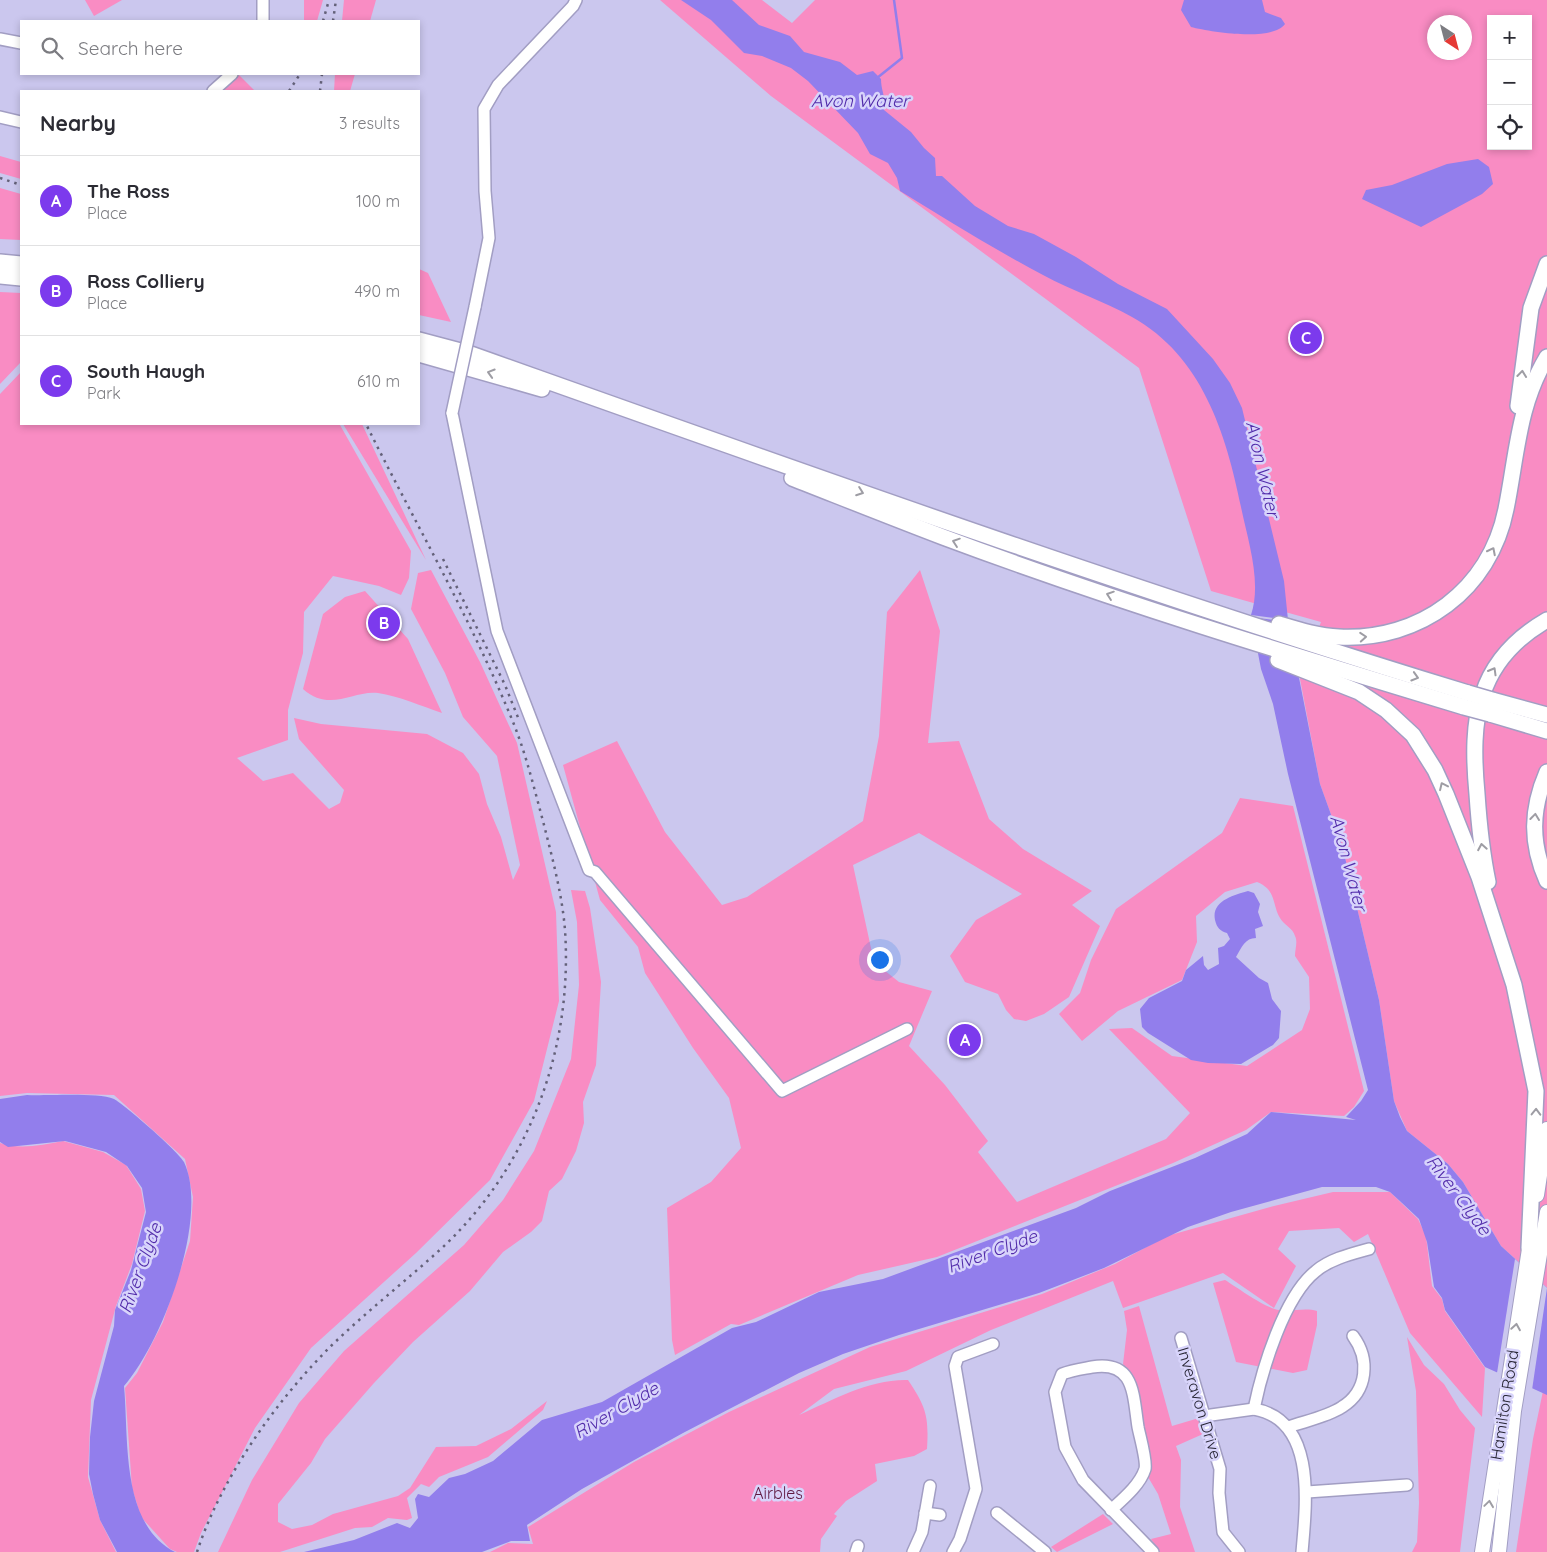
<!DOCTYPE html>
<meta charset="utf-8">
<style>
:root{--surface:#fff;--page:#f2f2f3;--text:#2b2b33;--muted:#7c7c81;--line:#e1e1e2;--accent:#7c3aed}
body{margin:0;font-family:Quicksand,sans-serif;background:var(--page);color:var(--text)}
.controls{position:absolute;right:15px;top:15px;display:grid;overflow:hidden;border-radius:0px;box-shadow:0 2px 8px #0003}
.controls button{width:45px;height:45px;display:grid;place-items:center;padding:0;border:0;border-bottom:1px solid var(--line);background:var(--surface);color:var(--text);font:25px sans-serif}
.compass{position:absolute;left:1427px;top:15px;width:45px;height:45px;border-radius:50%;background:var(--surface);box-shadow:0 2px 8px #0003;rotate:144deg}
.you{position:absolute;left:879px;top:959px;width:18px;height:18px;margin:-12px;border:4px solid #fff;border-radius:50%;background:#1a73e8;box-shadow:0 0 0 8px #1a73e833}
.badge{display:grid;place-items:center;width:32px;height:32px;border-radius:50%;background:var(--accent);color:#fff;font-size:16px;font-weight:700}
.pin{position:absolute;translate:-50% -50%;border:2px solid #fff;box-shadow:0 1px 5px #0006}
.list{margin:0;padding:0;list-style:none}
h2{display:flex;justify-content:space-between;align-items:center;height:65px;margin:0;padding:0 20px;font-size:21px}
h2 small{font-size:16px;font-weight:400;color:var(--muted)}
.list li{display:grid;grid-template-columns:32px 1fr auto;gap:15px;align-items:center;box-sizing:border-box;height:90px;padding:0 20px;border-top:1px solid var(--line)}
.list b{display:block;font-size:19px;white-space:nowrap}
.list p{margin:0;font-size:16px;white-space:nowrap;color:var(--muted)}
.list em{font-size:16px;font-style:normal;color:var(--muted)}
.icon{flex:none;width:28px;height:28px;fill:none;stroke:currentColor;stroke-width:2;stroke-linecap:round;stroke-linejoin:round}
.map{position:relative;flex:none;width:1547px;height:1552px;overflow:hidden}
.search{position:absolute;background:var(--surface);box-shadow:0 2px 8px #0003;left:20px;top:20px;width:400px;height:55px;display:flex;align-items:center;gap:12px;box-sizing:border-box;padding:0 18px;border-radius:0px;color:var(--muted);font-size:19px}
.panel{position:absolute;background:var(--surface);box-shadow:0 2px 8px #0003;left:20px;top:90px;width:400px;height:335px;border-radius:0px}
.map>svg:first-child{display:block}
</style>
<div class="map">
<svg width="1547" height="1552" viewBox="0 0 1547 1552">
<rect width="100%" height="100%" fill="#cbc7ee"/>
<!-- green -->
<g fill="#f98cc3" fill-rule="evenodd">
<path d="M85 0H122L94 16Z"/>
<path d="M304 0H323L317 21H304Z"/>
<path d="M344 0H376L370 21H342Z"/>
<path d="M660 0H762L792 23 815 0H1547V1288L1501 1246 1463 1182 1448 1164 1407 1131 1394 1101 1379 1000 1342 845 1320 784 1300 679 1321 622 1211 591 1139 368 771 96ZM1491 19H1528V146H1491ZM1434 22H1464V52H1434Z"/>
<path d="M335 74H355L350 91H334Z"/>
<path d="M239 75 255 91H222Z"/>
<path d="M0 156 21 162V179L0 173Z"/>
<path d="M0 188 21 194V240L0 239Z"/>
<path d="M419 269 428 273 451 322 419 315Z"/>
<path d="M0 292 21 293V362L0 384Z"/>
<path d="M21 372V424L340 425 411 551 409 578 401 595 379 586 333 576 304 612 303 653 288 710V740L237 758 263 781 293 773 329 809 340 803 344 790 299 739 294 718 321 724 427 734 463 753 479 774 487 804 501 837 513 880 520 865 497 756 463 717 445 673 411 609 418 573 431 570 480 662 517 743 556 912 559 1001 534 1101 490 1180 416 1253 311 1348 255 1428 201 1533 194 1552H177L170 1549 141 1517 132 1488 125 1388 137 1373 163 1322 190 1241 193 1197 185 1159 114 1095 27 1093 0 1096V394Z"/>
<path d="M343 424H362L426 560Z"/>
<path d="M920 570 940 631 928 743 959 741 989 819 1023 849 1092 891 1072 905 1100 926 1069 997 1044 1014 1026 1021 1014 1019 1006 1010 998 994 965 982 950 956 976 920 1022 894 919 833 853 865 874 962 899 982 932 991 909 1046 945 1085 988 1141 978 1152 1017 1202 1166 1139 1190 1113 1109 1029 1132 1028 1172 1056 1247 1066 1302 1030 1310 1009 1309 977 1295 956C1295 949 1298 942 1295 936 1293 928 1284 925 1280 918 1272 905 1277 890 1257 882L1225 892 1196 916 1197 942 1182 980 1118 1011 1082 1041 1059 1014 1080 993 1091 960 1116 909 1222 833 1240 798 1293 806 1364 1091 1354 1107 1344 1116 1271 1112 1246 1130 1173 1163 937 1257 858 1275 739 1325 731 1324 675 1355 672 1340 667 1208 711 1182 741 1148 729 1098 693 1048 645 973 638 947 600 900 563 765 617 741 665 832 722 905 747 897 863 821 879 736 887 612Z"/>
<path d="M365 591 408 639 442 713C421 706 399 696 378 693 353 690 330 713 303 689L323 614 345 597Z"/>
<path d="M571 890 585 891 590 908 601 982 596 1065 583 1102 584 1123 576 1151 562 1179 549 1191 542 1221 531 1232 503 1252 470 1291 413 1342 374 1383 325 1439 311 1463 278 1504V1522L292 1529 312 1525 333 1514 398 1496 410 1488 436 1447 476 1446 511 1429 547 1401 543 1410 488 1457 439 1477 429 1487 421 1484 407 1498 412 1518 407 1520 388 1518 372 1527 355 1528 280 1552H218L252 1480 299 1403 344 1351 464 1245 503 1200 534 1151 571 1059 579 985 577 922Z"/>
<path d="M63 1141 103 1152 126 1165 141 1189 145 1211 132 1264 116 1306 91 1400 88 1477 100 1520 116 1552H0V1143C20 1150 42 1145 63 1141Z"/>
<path d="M1333 1192H1390L1418 1219 1426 1236 1432 1286 1442 1299 1445 1311 1485 1368 1482 1417 1410 1333 1368 1234 1354 1242 1339 1228 1289 1231 1278 1249 1296 1266 1274 1308 1223 1273 1123 1308 1113 1281 991 1330 906 1371 834 1389 799 1415C833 1400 869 1379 908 1380 926 1407 929 1416 927 1449L914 1456 875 1464 877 1481 846 1501 834 1514 837 1516 821 1539 820 1552H490L508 1543 533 1544 528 1527 634 1462 729 1412 870 1347 1042 1294 1115 1264 1167 1236 1274 1206Z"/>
<path d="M1225 1280C1238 1288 1265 1308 1279 1310 1292 1312 1305 1307 1317 1311V1325L1307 1370 1293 1373 1236 1362 1213 1283Z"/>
<path d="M1139 1306 1172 1426 1199 1418 1203 1434 1176 1446 1181 1460 1180 1507 1195 1552H1160L1151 1539 1171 1534 1158 1494 1148 1477 1150 1468 1149 1452 1136 1388 1123 1364 1127 1330 1124 1311Z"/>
<path d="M1407 1337 1424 1365 1444 1384 1460 1410 1475 1428 1460 1552H1412L1417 1542 1419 1503 1416 1391Z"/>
<path d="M1547 1372V1552H1516L1533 1439Z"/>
<path d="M1103 1514 1113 1524 1057 1552 1051 1547Z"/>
</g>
<!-- water -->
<g fill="#927eec">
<path d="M681 0H732L759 25 790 36 804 52 840 62 857 75 873 71 881 79C881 91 886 96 884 110L911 132 924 148 935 158 936 176H942L975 206 1008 226 1034 234 1076 257 1118 284 1167 309 1213 359 1230 383 1242 408 1284 581 1288 620 1251 615C1262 582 1248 541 1241 507 1226 433 1202 356 1132 317 1104 301 1072 291 1043 275 994 249 947 220 900 191L897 178 888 163 870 154 858 133 808 81 791 68 762 56 744 53 711 20Z"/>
<path d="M1184 0H1262L1265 12 1281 18 1285 24C1272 42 1211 32 1191 27L1181 10Z"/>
<path d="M1478 159 1489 167 1493 184 1482 194 1421 227 1362 199 1366 190 1392 185 1447 164Z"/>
<path d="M1251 617 1288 622 1320 784 1342 845 1379 1000 1394 1101 1400 1117 1407 1131 1448 1164 1463 1182 1501 1246 1547 1288V1395L1485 1367 1445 1310 1442 1298 1434 1287 1427 1242 1419 1219 1402 1203 1390 1192 1376 1187H1322L1231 1212 1188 1227 1104 1268 1039 1293 899 1335 843 1354 799 1373 683 1433 582 1489 527 1525 530 1541H511L482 1552H304L354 1540 397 1523 410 1528 418 1518 415 1499 418 1494 429 1497 449 1478 465 1474 493 1461 542 1420 602 1402 732 1328 756 1322 819 1292 883 1279 1076 1208 1110 1191 1195 1158 1247 1134 1271 1112 1356 1120 1346 1117 1361 1101 1368 1090 1288 774 1273 704 1261 669Z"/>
<path d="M1248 891 1254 893 1260 904 1258 912 1263 926 1255 929 1256 938C1245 938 1242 947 1236 957L1259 978 1268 983 1272 999 1281 1011 1279 1038 1273 1045 1241 1064 1208 1063 1191 1060 1148 1033 1142 1027 1140 1009 1149 998 1182 981 1186 970 1203 956 1204 965 1208 970 1219 964 1218 948 1224 946 1230 939 1227 933C1220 931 1217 928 1215 920 1211 901 1234 895 1248 891Z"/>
<path d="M27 1095C47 1096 97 1092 114 1099 125 1105 179 1152 184 1162 210 1217 162 1343 124 1386 129 1438 120 1524 175 1552H117L100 1520 93 1494 89 1474 90 1437 94 1401 114 1326 115 1310 131 1270 146 1212 142 1188 127 1166 106 1152 65 1141 8 1147 0 1142V1099Z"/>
</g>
<!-- pier -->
<path fill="#cbc7ee" d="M1515 1259 1547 1288 1532 1390 1497 1373Z"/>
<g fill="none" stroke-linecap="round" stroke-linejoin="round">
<!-- stream -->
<path stroke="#927eec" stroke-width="2.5" d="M877 78 902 58 894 0"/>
<!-- minor casing -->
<g stroke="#a29ec3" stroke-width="14">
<g id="minor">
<path d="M263 21V0"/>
<path d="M0 39 21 43"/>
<path d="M213 91 232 74"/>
<path d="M0 117 21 122"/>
<path d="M475 307 489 238 485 191 484 109 498 85 573 6 576 0"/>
<path d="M452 413 497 631 589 870 595 872 782 1091 907 1029"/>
<path d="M1181 1338 1220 1469 1219 1493 1223 1532 1239 1552"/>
<path d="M1254 1409C1262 1370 1284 1296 1316 1271 1330 1259 1351 1254 1369 1249"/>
<path d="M1204 1416 1254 1409C1317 1420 1306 1505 1302 1552"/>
<path d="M1288 1427C1305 1421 1327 1417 1342 1407 1368 1391 1370 1359 1353 1336"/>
<path d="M1307 1492 1407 1485"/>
<path d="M1111 1510C1123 1499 1140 1485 1145 1469 1147 1461 1140 1437 1138 1427 1133 1395 1135 1360 1092 1367 1081 1369 1072 1370 1062 1374L1055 1392 1065 1447 1083 1480 1153 1552"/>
<path d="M925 1513 940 1515"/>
<path d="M997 1513 1045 1552"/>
<path d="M856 1552 858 1546"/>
<path d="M913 1552 922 1532 930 1486"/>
<path d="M953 1552 960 1539 976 1489 955 1366 958 1357 993 1344"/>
</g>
</g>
<!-- major casing -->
<g stroke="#a29ec3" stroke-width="16">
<g id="major">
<path d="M1537 1195 1547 1129"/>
<path d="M1482 1552 1531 1236"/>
<path d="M1499 1552 1514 1411 1547 1212"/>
</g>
</g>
<!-- highway casing -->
<g stroke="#a29ec3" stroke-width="18">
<g id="highway">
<path d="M0 262 21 264"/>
<path d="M0 276 21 278"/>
<path d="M419 340 468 353C800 471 1131 590 1468 693"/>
<path d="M419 354 542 389"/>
<path d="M1518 406 1531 308 1547 264"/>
<path d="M792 478C843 498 893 518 943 537 1114 601 1289 654 1464 707"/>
<path d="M1279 624C1299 630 1318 636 1339 637 1420 641 1490 590 1506 509 1517 455 1518 405 1547 357"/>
<path d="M1278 660 1359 692 1386 710 1413 735 1435 770 1446 794 1479 877 1514 985 1536 1091 1529 1248"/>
<path d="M1492 700 1547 715"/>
<path d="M1490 714 1547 731"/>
<path d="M1547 772C1531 809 1530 843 1547 881"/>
<path d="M1488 882C1482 853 1479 824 1477 794 1470 719 1476 661 1547 620"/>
<path d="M1542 1242 1547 1221"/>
</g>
</g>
<!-- minor -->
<use href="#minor" stroke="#fff" stroke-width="11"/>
<!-- major -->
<use href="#major" stroke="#fff" stroke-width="14"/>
<!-- highway -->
<use href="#highway" stroke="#fff" stroke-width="15"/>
<!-- rail -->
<g stroke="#646179" stroke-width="2.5" stroke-dasharray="2.5 5" stroke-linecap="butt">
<path d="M323 21 329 0"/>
<path d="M333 21 336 0"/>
<path d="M289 91 300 74"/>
<path d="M320 91 322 74"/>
<path d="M0 178 21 185"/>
<path d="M443 559 505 685 519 720"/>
<path d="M197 1552C221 1478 276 1401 331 1346 367 1311 406 1281 443 1247 530 1165 573 1048 565 930 562 893 552 857 543 821 534 788 526 754 513 722 471 619 415 523 366 424"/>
</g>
<!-- minor-bridge casing -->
<g stroke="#a29ec3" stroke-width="14" stroke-linecap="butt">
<path id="minor-bridge" d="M452 413 475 307"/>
</g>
<!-- highway-bridge casing -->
<g stroke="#a29ec3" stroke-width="18" stroke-linecap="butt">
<g id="highway-bridge">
<path d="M1468 693 1492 700"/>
<path d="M1464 707 1490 714"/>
</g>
</g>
<!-- minor-bridge -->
<use href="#minor-bridge" stroke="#fff" stroke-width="11"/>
<!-- highway-bridge -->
<use href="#highway-bridge" stroke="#fff" stroke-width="15"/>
</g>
<!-- one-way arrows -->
<defs><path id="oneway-chevron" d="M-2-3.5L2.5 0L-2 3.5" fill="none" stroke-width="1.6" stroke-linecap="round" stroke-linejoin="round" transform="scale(1.25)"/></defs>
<g stroke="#9e9da4">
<use href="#oneway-chevron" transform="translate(491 373) rotate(-163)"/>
<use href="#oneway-chevron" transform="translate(1522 374) rotate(-84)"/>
<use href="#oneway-chevron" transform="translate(860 492) rotate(20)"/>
<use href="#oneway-chevron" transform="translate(956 542) rotate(-161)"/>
<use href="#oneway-chevron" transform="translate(1492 551) rotate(-63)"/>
<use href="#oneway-chevron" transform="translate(1110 595) rotate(-161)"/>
<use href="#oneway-chevron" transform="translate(1363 637) rotate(-4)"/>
<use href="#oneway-chevron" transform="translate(1493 671) rotate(-60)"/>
<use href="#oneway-chevron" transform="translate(1415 677) rotate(17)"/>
<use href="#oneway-chevron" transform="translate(1443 786) rotate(-115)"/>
<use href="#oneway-chevron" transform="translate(1535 817) rotate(-83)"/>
<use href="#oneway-chevron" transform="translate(1482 847) rotate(-100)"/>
<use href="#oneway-chevron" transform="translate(1536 1112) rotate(-89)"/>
<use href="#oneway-chevron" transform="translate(1516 1327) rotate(-81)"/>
<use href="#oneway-chevron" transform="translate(1489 1504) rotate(-82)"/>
</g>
<g text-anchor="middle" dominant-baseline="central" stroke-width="5" stroke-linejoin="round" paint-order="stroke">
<!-- street labels -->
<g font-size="16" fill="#272534" stroke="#d8d4fb">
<text transform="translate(1200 1403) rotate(73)">Inveravon Drive</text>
<text transform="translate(1504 1405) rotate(-81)">Hamilton Road</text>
</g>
<!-- park labels -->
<g font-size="16" fill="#601841" stroke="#d8d4fb">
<text x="778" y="1493">Airbles</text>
</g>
<!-- water labels -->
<g font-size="18" font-style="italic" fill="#512baa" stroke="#d8d4fb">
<text x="860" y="100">Avon Water</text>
<text transform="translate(1263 469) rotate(77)">Avon Water</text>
<text transform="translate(1349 863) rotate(75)">Avon Water</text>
<text transform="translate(1459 1195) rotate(53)">River Clyde</text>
<text transform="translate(992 1251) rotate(-20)">River Clyde</text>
<text transform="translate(140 1268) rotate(-70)">River Clyde</text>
<text transform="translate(616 1410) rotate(-30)">River Clyde</text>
</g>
</g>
</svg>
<div class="controls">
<button>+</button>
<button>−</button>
<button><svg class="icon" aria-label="locate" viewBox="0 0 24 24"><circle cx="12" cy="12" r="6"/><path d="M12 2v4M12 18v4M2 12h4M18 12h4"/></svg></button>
</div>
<svg class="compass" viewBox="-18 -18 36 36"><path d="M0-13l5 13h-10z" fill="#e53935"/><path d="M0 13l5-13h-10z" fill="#7c7c81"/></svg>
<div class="you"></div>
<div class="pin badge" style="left:965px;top:1040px">A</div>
<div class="pin badge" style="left:384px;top:623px">B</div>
<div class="pin badge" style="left:1306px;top:338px">C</div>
<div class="search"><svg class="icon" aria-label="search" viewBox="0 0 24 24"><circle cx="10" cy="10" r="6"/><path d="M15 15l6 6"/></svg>Search here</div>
<section class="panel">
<h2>Nearby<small>3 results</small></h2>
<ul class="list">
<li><span class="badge">A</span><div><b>The Ross</b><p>Place</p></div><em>100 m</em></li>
<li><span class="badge">B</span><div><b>Ross Colliery</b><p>Place</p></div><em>490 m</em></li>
<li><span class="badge">C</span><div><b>South Haugh</b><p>Park</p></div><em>610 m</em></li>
</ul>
</section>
</div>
